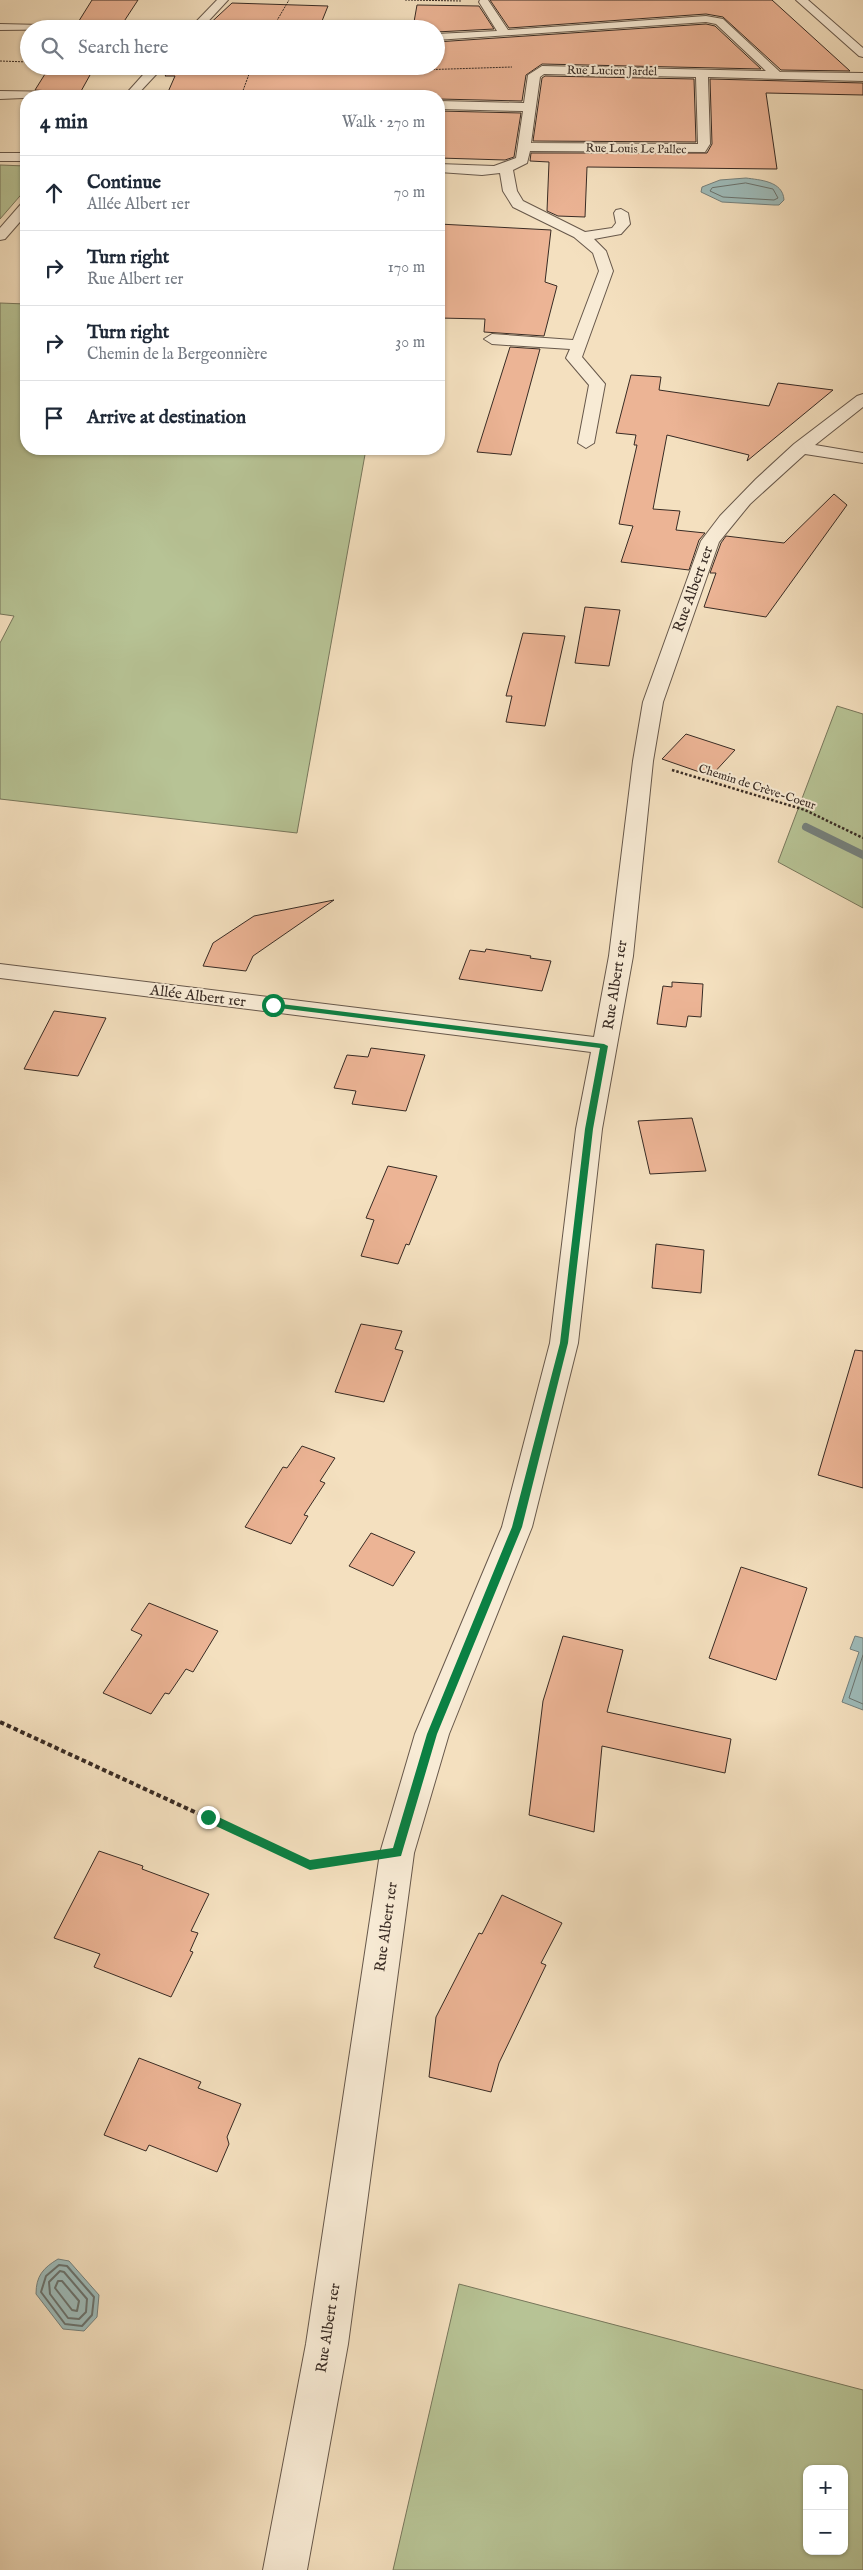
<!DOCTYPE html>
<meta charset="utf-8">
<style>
:root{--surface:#fff;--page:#f6f6f7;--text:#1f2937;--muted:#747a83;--line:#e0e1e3}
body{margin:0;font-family:"IM FELL English",serif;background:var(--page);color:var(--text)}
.controls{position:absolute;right:15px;bottom:15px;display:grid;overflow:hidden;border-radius:10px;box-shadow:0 1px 4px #0004}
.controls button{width:45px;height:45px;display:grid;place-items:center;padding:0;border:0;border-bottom:1px solid var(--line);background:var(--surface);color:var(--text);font:25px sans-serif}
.stop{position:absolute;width:15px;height:15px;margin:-11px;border:4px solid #0b8043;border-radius:50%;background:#fff}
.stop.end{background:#0b8043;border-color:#fff;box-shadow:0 1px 5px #0008}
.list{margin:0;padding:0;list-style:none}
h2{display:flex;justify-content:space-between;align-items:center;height:65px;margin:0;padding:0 20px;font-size:21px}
h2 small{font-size:16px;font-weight:400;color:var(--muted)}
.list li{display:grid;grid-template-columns:32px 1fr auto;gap:15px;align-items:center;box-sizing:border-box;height:75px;padding:0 20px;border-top:1px solid var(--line)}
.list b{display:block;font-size:19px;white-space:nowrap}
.list p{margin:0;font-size:16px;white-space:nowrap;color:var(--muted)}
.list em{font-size:16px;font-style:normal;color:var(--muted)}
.icon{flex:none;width:28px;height:28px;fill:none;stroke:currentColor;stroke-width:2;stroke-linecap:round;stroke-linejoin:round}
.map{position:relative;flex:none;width:863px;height:2570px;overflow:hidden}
.search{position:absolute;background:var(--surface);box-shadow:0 1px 4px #0004;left:20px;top:20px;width:425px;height:55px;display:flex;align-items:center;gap:12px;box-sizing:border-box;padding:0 18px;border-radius:28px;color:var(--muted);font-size:19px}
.panel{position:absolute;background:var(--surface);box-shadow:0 1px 4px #0004;left:20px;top:90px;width:425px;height:365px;border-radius:20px}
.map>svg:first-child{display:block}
</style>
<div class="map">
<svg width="863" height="2570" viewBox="0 0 863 2570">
<rect width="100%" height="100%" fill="#f4e0bf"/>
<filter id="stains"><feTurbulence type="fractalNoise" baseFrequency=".004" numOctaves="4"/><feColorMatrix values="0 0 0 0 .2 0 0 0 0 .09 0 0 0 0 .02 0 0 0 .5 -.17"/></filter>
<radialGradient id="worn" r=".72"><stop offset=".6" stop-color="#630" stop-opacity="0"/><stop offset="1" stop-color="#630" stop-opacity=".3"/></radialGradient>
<!-- green -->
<g fill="#b7c395" stroke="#78775c" fill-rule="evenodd">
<path d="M0 165 26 166V189L0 219Z"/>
<path d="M0 303 26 304V449H366L297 833 0 799V643L14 616 0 614Z"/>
<path d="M837 706 863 714V908L778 862Z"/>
<path d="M459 2284 863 2390V2570H393ZM807 2469H844V2551H807Z"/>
</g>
<!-- water -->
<g fill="#9ebbb9" stroke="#75817d">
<path d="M746 178C760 180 783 181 784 200L779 205H774L722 202 701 192 702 187 720 180Z"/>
<path d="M855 1636 863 1638V1710L842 1702 859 1652 850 1649Z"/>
<path d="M58 2259 69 2261 99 2295 97 2317 84 2331 63 2329 36 2294C36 2276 43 2268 58 2259Z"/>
</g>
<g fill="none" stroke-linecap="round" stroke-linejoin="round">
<!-- shore-far1 -->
<g stroke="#6b736e" stroke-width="1">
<path d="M746 183 773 189 778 198 774 200 723 197 710 191 712 188Z"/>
<path d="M863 1655 849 1698 863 1704"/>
</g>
<!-- shore -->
<g stroke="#6b736e" stroke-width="2">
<path d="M59 2265 67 2266 94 2297 92 2315 82 2326 65 2324 41 2292 46 2276Z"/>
<path d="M60 2271 64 2272 87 2299 86 2312 79 2319 68 2318 50 2294 49 2282Z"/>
<path d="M58 2281H62L79 2301 77 2311 72 2310 55 2288Z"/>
</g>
<!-- stream -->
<path stroke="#75817d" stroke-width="8" d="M806 827 863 855"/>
</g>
<!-- building -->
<g fill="#ecb495" stroke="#382b24">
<path d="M92 0H138L119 29H90L84 24H77Z"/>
<path d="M490 0H772L850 71 781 70 723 17 706 14 509 28Z"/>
<path d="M232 3 328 6 322 21 405 22H414L417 5 479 6 494 29 436 32V29H204Z"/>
<path d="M706 24 715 26 761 69 542 64 526 75 522 101 439 99V96H430L168 92 175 76H165L173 66H436V42Z"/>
<path d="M50 66H95L80 93 35 90Z"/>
<path d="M545 76 694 79 696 142 533 141 542 78Z"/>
<path d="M710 79 863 83V95L766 93 777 169 587 167 585 217 558 216 547 211 549 162 530 161 531 153H707L712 144Z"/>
<path d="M439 111 521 113 514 157 505 160 439 158Z"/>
<path d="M439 224 551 230 545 282 557 286 544 336 484 332 485 319 439 318Z"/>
<path d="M510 347 540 349 511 455 477 452Z"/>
<path d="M631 375 661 377 659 390 769 406 778 383 833 390 747 461 749 455 667 435 653 509 680 511 676 530 705 533 699 540 689 570 621 562 633 526 619 524 637 445H634L636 435 616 433Z"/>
<path d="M834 494 847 505 766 617 704 607 716 573H710L721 543 726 536 784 543Z"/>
<path d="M585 607 620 610 609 666 575 663Z"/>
<path d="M523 633 565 636 545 726 506 722 512 696H506Z"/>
<path d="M686 734 735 750 711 776 662 759Z"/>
<path d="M334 900 253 956 246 971 203 966 213 943 254 916Z"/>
<path d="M486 949 531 956 530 958 551 961 542 991 459 979 470 950 485 952Z"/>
<path d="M672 982 703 984 701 1017 688 1016 686 1027 657 1024 663 986 672 987Z"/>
<path d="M54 1011 106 1018 78 1076 24 1069Z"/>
<path d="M371 1048 425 1055 406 1111 352 1104 356 1091 334 1088 347 1055 368 1057Z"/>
<path d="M692 1118 706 1171 650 1174 638 1121Z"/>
<path d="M388 1166 437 1176 409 1245 406 1244 398 1264 361 1256 374 1220 366 1218Z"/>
<path d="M656 1244 704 1250 701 1293 652 1288Z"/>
<path d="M361 1324 402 1331 395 1349 403 1351 384 1402 335 1392Z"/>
<path d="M855 1350 863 1351V1488L818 1475Z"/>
<path d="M302 1446 335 1458 320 1481 325 1483 304 1515 308 1516 291 1544 245 1527 283 1467 287 1468Z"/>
<path d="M371 1533 415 1552 393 1586 349 1566Z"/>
<path d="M741 1567 807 1588 776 1680 709 1658Z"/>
<path d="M149 1603 218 1631 193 1672 186 1669 169 1694 165 1693 151 1714 103 1693 142 1635 131 1630Z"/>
<path d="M563 1636 623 1650 607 1712 731 1739 725 1773 602 1746 594 1832 529 1815 543 1701Z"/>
<path d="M99 1851 143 1866 142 1869 209 1894 191 1931 198 1933 190 1951 193 1952 171 1997 94 1967 100 1954 54 1938Z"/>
<path d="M502 1895 562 1923 541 1963 546 1965 499 2063 491 2092 429 2077 436 2017 479 1933 482 1934Z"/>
<path d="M139 2058 201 2082 198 2088 241 2104 227 2137 229 2144 217 2172 149 2145 146 2151 104 2135Z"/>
</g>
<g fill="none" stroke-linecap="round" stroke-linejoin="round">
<!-- minor casing -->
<g stroke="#67584b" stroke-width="2">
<g id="minor">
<path d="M217 0H228L201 29H189Z"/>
<path d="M480 0H488L508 30 706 16 723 19 780 72 863 73V81L708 77 710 144 705 152 530 151 527 163 513 170 517 191 523 201 585 232 612 228 616 223 614 213 616 210 621 209 628 213 630 224 621 234 594 239 606 251 613 271 582 357 605 384 594 443 586 448 578 443 589 385 566 358 570 349 492 344 484 339 492 334 573 340 599 271 593 253 574 237 513 207 503 191 500 173 482 175 439 172V164L494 166 516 158 523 111 439 109V101L524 103 528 75 542 66 766 71 716 24 706 22 436 40V34L497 31 479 2ZM544 74 696 77 698 144 531 143 540 77Z"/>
<path d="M796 0H808L863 48V57L859 56Z"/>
<path d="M0 24 83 26 88 29 0 30Z"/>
<path d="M151 66H164L136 96H124Z"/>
<path d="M0 91 64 92 70 96 0 99Z"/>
<rect x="0" y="153" width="26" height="8"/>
<path d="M26 203V215L5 239 0 240V228L21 204Z"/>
<path d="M863 394V407L815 445 863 453V463L805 454 750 504 719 542 663 702 653 761 633 956 602 1129 578 1343 532 1527 449 1734 414 1853 348 2344 307 2570H263L306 2344 380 1853 415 1734 502 1527 550 1343 576 1129 591 1052 0 978V964L594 1037 609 956 633 761 643 702 701 541 720 516 756 479 794 444 857 396Z"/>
</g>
</g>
<!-- path-far3 -->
<g stroke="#382b24" stroke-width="1" stroke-dasharray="2 1" stroke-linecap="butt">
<path d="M405 0 462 1"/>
<path d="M272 29 289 0"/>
<path d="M0 61 29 62"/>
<path d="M244 66H268"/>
<path d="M325 66 387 71 512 67"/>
<path d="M241 96 252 66"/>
</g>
<!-- path-far2 -->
<path stroke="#382b24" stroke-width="2.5" stroke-dasharray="2.5 2" stroke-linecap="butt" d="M672 770 805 810 863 838"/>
<!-- path-far1 -->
<g stroke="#382b24" stroke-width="4" stroke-dasharray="4.5 3" stroke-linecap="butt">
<path d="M0 1722 305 1863"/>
<path d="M327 1863 359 1858"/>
</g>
<!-- path -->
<path stroke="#382b24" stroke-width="4.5" stroke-dasharray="5.5 4" stroke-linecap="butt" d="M302 1861 310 1865 336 1861"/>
<!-- minor -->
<use href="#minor" fill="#f8ebd5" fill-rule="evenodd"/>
</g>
<!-- route -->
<path fill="#0b8043" d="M273 1003 604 1044 608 1046 593 1129 568 1343 522 1527 437 1734 401 1856 310 1870 205 1821 203 1817 208 1813 212 1814 310 1860 393 1848 427 1734 512 1527 560 1343 585 1129 600 1048 271 1007Z"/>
<g text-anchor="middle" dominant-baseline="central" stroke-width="4" stroke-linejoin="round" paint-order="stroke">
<!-- far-street labels -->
<g font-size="12" fill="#382b24" stroke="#f8ebd5">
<text transform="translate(612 71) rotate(1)">Rue Lucien Jardel</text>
<text transform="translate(636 149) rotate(1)">Rue Louis Le Pallec</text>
<text transform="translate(757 787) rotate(18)">Chemin de Crève-Coeur</text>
</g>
<!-- street labels -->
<g font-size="15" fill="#382b24" stroke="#f8ebd5">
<text transform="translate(693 589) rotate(-70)">Rue Albert 1er</text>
<text transform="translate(615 985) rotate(-81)">Rue Albert 1er</text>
<text transform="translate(198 996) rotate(7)">Allée Albert 1er</text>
<text transform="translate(386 1927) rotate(-82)">Rue Albert 1er</text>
<text transform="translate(328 2328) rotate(-81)">Rue Albert 1er</text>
</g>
</g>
<rect width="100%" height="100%" filter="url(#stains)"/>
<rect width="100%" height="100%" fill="url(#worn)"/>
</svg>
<div class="controls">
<button>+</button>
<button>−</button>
</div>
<div class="stop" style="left:273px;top:1005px"></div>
<div class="stop end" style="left:208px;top:1817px"></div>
<div class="search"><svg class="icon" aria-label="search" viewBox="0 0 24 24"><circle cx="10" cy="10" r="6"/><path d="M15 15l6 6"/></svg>Search here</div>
<section class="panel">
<h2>4 min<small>Walk · 270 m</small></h2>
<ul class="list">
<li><svg class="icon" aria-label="ahead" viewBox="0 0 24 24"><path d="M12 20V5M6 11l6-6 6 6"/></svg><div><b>Continue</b><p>Allée Albert 1er</p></div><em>70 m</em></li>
<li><svg class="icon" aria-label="right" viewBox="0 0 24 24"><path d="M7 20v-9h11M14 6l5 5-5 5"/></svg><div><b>Turn right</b><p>Rue Albert 1er</p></div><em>170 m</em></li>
<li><svg class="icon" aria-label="right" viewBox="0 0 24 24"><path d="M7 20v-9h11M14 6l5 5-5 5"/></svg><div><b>Turn right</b><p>Chemin de la Bergeonnière</p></div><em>30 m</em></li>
<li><svg class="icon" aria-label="arrive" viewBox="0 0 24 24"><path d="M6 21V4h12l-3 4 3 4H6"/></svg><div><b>Arrive at destination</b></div></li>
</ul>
</section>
</div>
